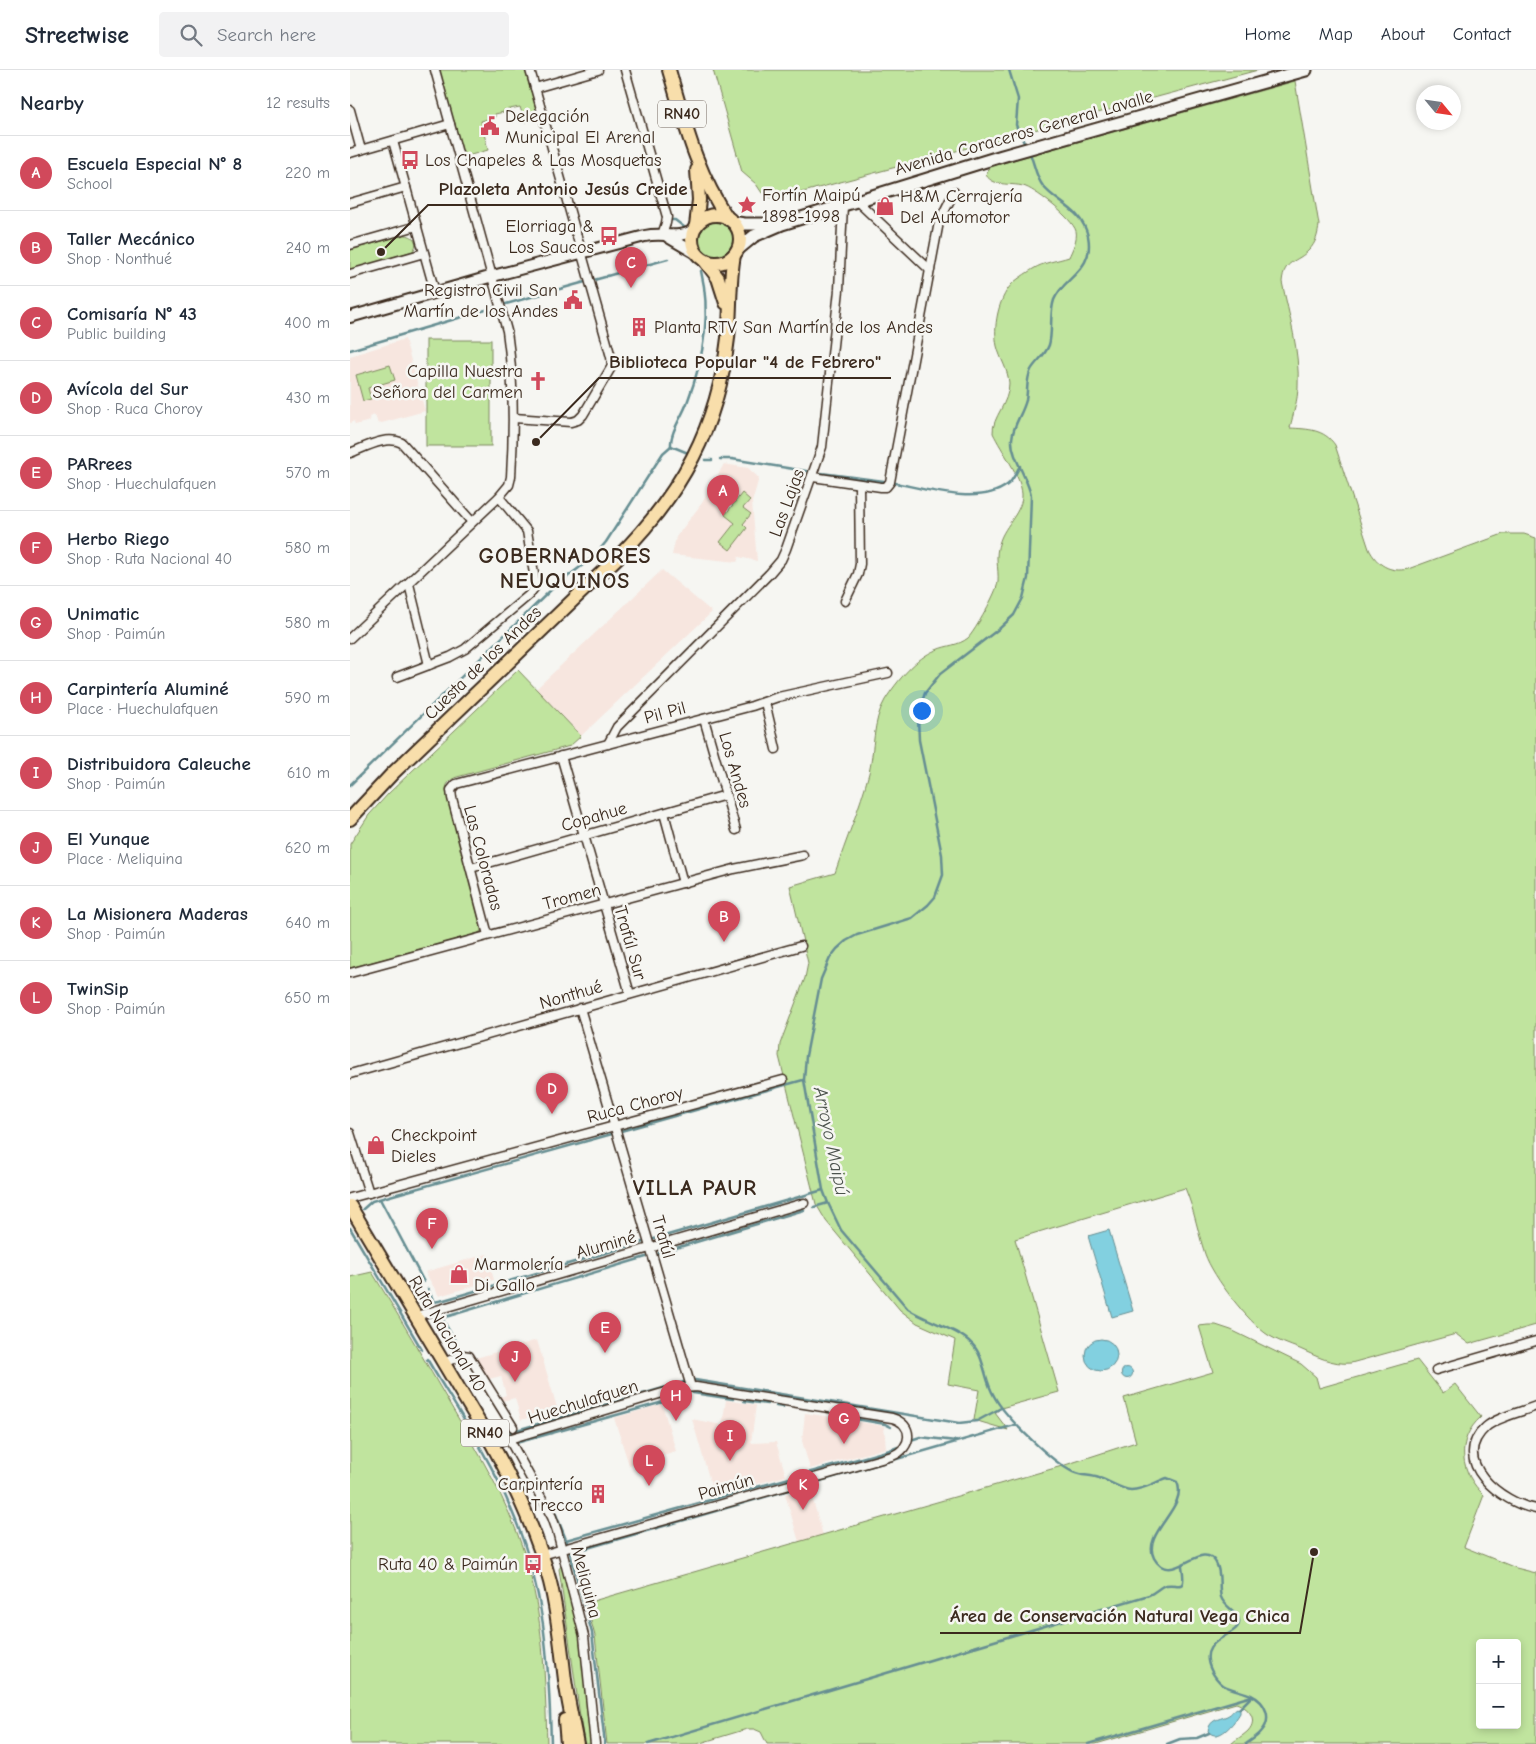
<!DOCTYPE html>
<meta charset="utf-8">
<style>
:root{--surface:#fff;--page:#f2f2f3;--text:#1f2937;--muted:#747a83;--line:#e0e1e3;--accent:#d1495b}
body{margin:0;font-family:"Comic Neue",sans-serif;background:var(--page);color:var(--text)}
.controls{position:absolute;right:15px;bottom:15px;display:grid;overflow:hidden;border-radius:5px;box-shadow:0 2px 8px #0003}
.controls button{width:45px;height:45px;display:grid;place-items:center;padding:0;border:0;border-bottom:1px solid var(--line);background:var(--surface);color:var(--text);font:25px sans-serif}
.compass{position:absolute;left:1066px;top:15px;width:45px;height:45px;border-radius:50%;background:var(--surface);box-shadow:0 2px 8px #0003;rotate:119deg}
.you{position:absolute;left:571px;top:640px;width:18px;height:18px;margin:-12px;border:4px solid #fff;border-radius:50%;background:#1a73e8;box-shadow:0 0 0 8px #1a73e833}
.badge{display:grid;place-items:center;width:32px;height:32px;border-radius:50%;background:var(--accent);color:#fff;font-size:16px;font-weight:700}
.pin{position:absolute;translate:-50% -41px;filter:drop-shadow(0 1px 2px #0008)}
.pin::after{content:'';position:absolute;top:26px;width:18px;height:15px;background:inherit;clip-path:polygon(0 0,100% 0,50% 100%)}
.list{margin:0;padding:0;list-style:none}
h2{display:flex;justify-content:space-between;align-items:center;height:65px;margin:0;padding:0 20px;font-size:21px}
h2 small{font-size:16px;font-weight:400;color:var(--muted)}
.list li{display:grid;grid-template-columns:32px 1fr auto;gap:15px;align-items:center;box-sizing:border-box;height:75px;padding:0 20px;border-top:1px solid var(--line)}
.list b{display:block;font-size:19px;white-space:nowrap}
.list p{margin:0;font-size:16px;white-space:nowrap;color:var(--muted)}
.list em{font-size:16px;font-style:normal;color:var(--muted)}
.icon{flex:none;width:28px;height:28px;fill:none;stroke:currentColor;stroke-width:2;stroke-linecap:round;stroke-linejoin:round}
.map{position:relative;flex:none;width:1186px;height:1674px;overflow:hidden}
header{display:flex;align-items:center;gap:30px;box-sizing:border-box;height:70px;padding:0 25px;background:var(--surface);border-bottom:1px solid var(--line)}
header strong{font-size:24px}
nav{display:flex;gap:28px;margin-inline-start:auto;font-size:18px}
.search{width:350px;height:45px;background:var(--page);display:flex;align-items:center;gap:12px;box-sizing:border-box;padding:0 18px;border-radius:5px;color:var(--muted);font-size:19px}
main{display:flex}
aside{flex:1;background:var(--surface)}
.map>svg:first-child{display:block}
</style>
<header>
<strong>Streetwise</strong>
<div class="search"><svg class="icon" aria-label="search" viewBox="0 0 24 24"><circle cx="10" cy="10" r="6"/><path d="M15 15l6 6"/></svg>Search here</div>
<nav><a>Home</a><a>Map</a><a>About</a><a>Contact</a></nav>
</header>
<main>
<aside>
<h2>Nearby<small>12 results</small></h2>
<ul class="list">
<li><span class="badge">A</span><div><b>Escuela Especial N° 8</b><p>School</p></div><em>220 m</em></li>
<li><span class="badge">B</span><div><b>Taller Mecánico</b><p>Shop · Nonthué</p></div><em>240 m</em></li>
<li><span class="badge">C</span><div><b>Comisaría N° 43</b><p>Public building</p></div><em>400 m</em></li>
<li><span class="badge">D</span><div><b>Avícola del Sur</b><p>Shop · Ruca Choroy</p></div><em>430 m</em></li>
<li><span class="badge">E</span><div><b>PARrees</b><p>Shop · Huechulafquen</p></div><em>570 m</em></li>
<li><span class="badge">F</span><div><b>Herbo Riego</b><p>Shop · Ruta Nacional 40</p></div><em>580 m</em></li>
<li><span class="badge">G</span><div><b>Unimatic</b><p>Shop · Paimún</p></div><em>580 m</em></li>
<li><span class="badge">H</span><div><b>Carpintería Aluminé</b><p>Place · Huechulafquen</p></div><em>590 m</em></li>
<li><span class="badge">I</span><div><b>Distribuidora Caleuche</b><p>Shop · Paimún</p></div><em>610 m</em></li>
<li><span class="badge">J</span><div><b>El Yunque</b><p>Place · Meliquina</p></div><em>620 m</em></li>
<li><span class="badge">K</span><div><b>La Misionera Maderas</b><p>Shop · Paimún</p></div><em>640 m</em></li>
<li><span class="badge">L</span><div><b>TwinSip</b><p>Shop · Paimún</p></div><em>650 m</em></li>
</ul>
</aside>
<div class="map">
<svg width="1186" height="1674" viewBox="0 0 1186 1674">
<rect width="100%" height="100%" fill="#f6f6f2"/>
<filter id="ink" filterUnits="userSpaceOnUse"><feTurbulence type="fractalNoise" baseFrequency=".02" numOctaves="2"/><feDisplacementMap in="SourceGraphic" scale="10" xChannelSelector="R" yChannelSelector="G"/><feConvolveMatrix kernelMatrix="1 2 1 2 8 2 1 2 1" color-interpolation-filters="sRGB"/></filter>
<g filter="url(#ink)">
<!-- built -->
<g fill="#f7e6df">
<path d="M55 269 75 341 28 354 25 345 19 347 20 351 5 355 4 351 0 353V286Z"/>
<path d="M374 394 398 398 409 408 402 432 407 491 389 487 387 492 322 485 326 467 352 433Z"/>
<path d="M312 500 362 542 231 666 186 619Z"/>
<path d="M137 1184 144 1210 89 1226 75 1202Z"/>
<path d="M187 1270 209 1344 192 1349 190 1344 171 1350 165 1328 152 1331 150 1327 156 1325 151 1306 139 1309 126 1288Z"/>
<path d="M376 1330 406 1335 401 1373 426 1372 436 1406 364 1425 342 1349 372 1355Z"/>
<path d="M312 1334 326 1381 279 1395 264 1348Z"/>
<path d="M455 1343 534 1356 536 1378 460 1399 452 1371Z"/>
<path d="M459 1417 473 1465 449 1472 435 1424Z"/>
</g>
<!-- green -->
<g fill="#c0e49e" stroke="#7e875e" fill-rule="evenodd">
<path d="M89 0H175L189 48 175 52 170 37 154 40V42L145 44V47L131 51 138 80 114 87Z"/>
<path d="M363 0H908L427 129 418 127 412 123 406 114 392 102Z"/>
<path d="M945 11 969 155C968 164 966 173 959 180 947 193 934 189 932 212 939 245 950 282 948 316 948 330 943 344 940 358 958 359 974 359 985 375L1019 479C1027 495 1040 503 1058 499L1153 464H1174L1186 468V1255L1119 1274 1106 1264 1001 1293C982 1295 966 1286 950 1279 939 1275 928 1271 918 1265 898 1252 863 1207 855 1184 848 1163 844 1139 835 1118L665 1169 709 1322 651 1338 645 1343 658 1360 624 1350 629 1320 598 1314 605 1270 567 1253 550 1240 476 1151 466 1134 429 986 430 974 455 908 458 893 440 816 485 803C496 770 510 737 519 703 525 678 522 652 535 630 547 611 566 588 586 580 597 575 608 576 618 568 625 561 647 522 648 512 649 497 644 487 650 471 655 455 673 441 672 424 671 406 651 380 643 363 642 347 659 334 659 313 658 299 650 289 647 276 643 257 648 230 661 215 664 211 678 202 683 199 694 192 707 191 719 187 722 180 728 169 726 161 722 148 688 122 676 117 664 112 644 118 636 105L638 100 642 96Z"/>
<circle cx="366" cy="169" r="18"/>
<path d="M54 165C64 165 69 173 63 181L0 200V180Z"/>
<rect x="76" y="270" width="65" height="106"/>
<path d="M40 295 45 310 18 318 21 329 13 331 6 305Z"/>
<path d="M392 423 400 430 393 438 401 444 393 454 397 458 380 480 370 472 385 453 375 445Z"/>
<path d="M168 600 231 666 220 676 107 707C100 709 95 715 96 722L131 857V861L127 864 0 898V774L19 745 39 723Z"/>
<path d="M22 1202C49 1246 75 1291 101 1336 129 1383 157 1430 174 1482 194 1547 195 1607 197 1674H0V1207Z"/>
<path d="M858 1255H866L881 1260 951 1294 966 1307 969 1318 1067 1290 1093 1323 1105 1314 1131 1347C1105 1370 1110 1403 1134 1425L1114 1477 1166 1498 1186 1503V1674H881C886 1669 893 1666 898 1661 909 1649 898 1637 886 1633L746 1674H417L411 1662 404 1659H397L347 1674H257L245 1566 236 1533 712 1396 786 1372 774 1328 863 1302 849 1256ZM1130 1573H1167V1655H1130Z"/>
<path d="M211 1496 214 1498 229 1563 241 1674H234L209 1499Z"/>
</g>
<!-- water -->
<g fill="#82d0e0" stroke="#668e92">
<path d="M759 1160 783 1241 762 1247 738 1166Z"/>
<circle cx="751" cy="1285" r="16"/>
<circle cx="777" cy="1303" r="5.5"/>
<path d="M887 1638 890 1640V1643C885 1652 868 1674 858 1661 860 1649 868 1650 877 1646 882 1644 883 1640 887 1638Z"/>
</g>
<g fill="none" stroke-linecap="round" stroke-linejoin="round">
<!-- stream -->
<g stroke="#668e92" stroke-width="2.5">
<path d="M659 0 668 29 666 55 676 77"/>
<path d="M679 81C684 92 686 108 693 116 707 134 731 138 738 166 745 201 713 207 704 230 699 245 703 261 699 275 695 286 686 291 681 300 676 309 678 320 676 330 673 343 663 355 662 369 661 387 678 408 681 426L678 508 673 528 664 545 650 558 590 604 575 623 571 635 568 648 569 670 592 785 593 805 585 827 578 835 562 848 507 865 496 871 487 879 480 888 471 909 456 986 454 1010 473 1120 478 1133 491 1160 558 1239C576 1251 608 1259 622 1274 635 1287 634 1310 644 1326 655 1347 702 1392 723 1402 731 1406 740 1405 749 1408 760 1411 770 1419 781 1420 794 1420 805 1412 817 1408L827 1412C839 1437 791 1463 804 1488 821 1519 852 1467 866 1493 872 1503 868 1516 871 1527 874 1537 888 1541 889 1551 891 1567 845 1567 861 1600 864 1606 868 1611 873 1615 882 1620 892 1621 901 1625 916 1632 923 1649 911 1662 907 1667 901 1670 896 1674"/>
<path d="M318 150H325L334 157"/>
<path d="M257 206 318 189"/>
<path d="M244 210 255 207"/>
<path d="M156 234 235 212"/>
<path d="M0 280 146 237"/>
<path d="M321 376C320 362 332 347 337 333 353 291 362 246 351 201"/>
<path d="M321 376 338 383"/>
<path d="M370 389H382L456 401"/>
<path d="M355 390H362"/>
<path d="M471 403 534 411"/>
<path d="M545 413C575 419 630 436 657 415 663 411 666 402 670 396"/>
<path d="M246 484 256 472 313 383 321 376"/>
<path d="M0 715 204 517 242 488"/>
<path d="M271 1061 453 1010"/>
<path d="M30 1129 74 1212"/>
<path d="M464 1137 478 1133"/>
<path d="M13 1139 22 1131 262 1064"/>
<path d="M0 1158 72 1280"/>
<path d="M304 1169 473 1120"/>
<path d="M309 1183 454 1140"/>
<path d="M78 1219 84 1232 94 1230 293 1172"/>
<path d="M90 1245 112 1283"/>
<path d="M92 1248 296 1187"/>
<path d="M116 1288 124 1302"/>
<path d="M77 1289C106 1338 139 1386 161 1439 195 1517 199 1590 201 1674"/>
<path d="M129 1310 133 1318"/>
<path d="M345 1310 609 1353 627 1351 651 1338"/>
<path d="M343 1323 383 1329"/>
<path d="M394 1331 417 1334"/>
<path d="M426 1336 433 1337"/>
<path d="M483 1345 535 1354 541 1357"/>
<path d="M160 1362 334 1312"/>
<path d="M561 1370 570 1367 606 1371"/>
<path d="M166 1373 324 1329"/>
<path d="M203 1437 217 1472"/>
<path d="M216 1470 540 1380 548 1377"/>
<path d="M220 1483 665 1355"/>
<path d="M220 1483 242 1563 255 1674"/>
<path d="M889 1639 901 1627"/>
<path d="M298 1674 799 1525C804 1523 808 1519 813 1516 827 1510 837 1527 832 1496"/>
<path d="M738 1674 902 1626"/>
<path d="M817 1674 830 1669 847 1668 859 1663"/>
</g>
<!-- minor casing -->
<g stroke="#3b2a1e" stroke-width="11">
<g id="minor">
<path d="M275 0 317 147 316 153 312 165"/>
<path d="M185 18 248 0"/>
<path d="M0 40 11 80"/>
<path d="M43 71 85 222"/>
<path d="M0 83 100 54"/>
<path d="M507 131 580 200"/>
<path d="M0 133 56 117"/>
<path d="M0 175 67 156"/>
<path d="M0 204 74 183"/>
<path d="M164 348 221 352 228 350 233 345 262 296 261 287 180 0"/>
<path d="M0 383C16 377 36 365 52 373L122 452"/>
<path d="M463 407 531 417H536L540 412 589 152 604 122"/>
<path d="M59 514 79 595"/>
<path d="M495 531 508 504 510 494 509 414"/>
<path d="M0 568 149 427 159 415 161 407C164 358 164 309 157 261L85 0"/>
<path d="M47 607 100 587 115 579 179 525 184 518 185 510 177 461 149 427"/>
<path d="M415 632 426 679"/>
<path d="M354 649 386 760"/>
<path d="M258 674 267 657 419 504 431 490 436 479 472 377 489 220 493 135"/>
<path d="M211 686 280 924"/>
<path d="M314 743 333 813"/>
<path d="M121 798 376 725"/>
<path d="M138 865 102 728 101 720 106 714 402 636 428 627 538 603"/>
<path d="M0 903 384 799 453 785"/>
<path d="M230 938 341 1317"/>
<path d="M0 1004 451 876"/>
<path d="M0 1063 19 1123"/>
<path d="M0 1128 433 1010"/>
<path d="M66 1246 454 1133"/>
<path d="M93 1293 113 1285 119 1286 163 1357"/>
<path d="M1086 1300 1186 1271"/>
<path d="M1186 1336C1172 1342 1147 1347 1136 1357 1098 1391 1152 1433 1186 1439"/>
<path d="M159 1369 202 1447 207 1461 234 1566 245 1674"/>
<path d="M142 1374 326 1319 346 1317 542 1348C564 1354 563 1378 542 1386L192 1485"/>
</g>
</g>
<!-- tertiary casing -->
<g stroke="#3b2a1e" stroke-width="14">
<g id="tertiary">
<path d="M318 167 347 184"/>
<path d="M0 247 143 206 295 166C314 162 326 170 344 160"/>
</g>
</g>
<!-- secondary casing -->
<g stroke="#3b2a1e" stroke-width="15">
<g id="secondary">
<path d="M382 152 394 154H426"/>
<path d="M387 180 404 166 432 154 652 86 956 0"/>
</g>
</g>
<!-- primary casing -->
<g stroke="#3b2a1e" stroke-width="16">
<g id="primary">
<path d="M319 0C335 54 346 102 378 149"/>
<circle cx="366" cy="169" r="24"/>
<path d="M346 156 349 130 347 100"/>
<path d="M355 191 368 208 376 233"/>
<path d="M0 749 42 704 268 487C331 424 368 357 378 268 381 240 379 212 384 185"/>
<path d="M0 1136 142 1374C166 1418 187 1463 200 1512 208 1544 211 1577 215 1610 218 1631 223 1653 227 1674"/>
<path d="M215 1650 217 1674"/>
</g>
</g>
<!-- minor -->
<use href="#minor" stroke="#f6f6f2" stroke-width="8"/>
<!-- tertiary -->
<use href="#tertiary" stroke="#f6f6f2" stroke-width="10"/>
<!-- secondary -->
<use href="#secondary" stroke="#f6f6f2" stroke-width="11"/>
<!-- primary -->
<use href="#primary" stroke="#f8deab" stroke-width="12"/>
</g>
</g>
<!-- icons -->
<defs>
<g id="civic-bare" transform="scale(1.5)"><path d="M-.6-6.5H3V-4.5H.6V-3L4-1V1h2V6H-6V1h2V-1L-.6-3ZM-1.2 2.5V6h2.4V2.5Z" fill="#d1495b" stroke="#f6f6f2" stroke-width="2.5" paint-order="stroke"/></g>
<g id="bus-bare" transform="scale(1.5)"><path d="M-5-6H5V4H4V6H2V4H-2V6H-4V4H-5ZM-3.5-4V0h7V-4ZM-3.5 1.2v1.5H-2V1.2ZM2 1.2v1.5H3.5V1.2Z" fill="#d1495b" stroke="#f6f6f2" stroke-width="2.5" paint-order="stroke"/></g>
<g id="sight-bare" transform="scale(1.5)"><path d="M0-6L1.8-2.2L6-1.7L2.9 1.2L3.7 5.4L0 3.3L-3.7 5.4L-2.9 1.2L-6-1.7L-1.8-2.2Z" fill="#d1495b" stroke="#f6f6f2" stroke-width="2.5" paint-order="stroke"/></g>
<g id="shop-bare" transform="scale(1.5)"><path d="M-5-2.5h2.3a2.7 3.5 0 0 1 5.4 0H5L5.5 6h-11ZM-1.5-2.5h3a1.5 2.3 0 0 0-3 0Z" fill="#d1495b" stroke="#f6f6f2" stroke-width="2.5" paint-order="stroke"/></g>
<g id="building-bare" transform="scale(1.5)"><path d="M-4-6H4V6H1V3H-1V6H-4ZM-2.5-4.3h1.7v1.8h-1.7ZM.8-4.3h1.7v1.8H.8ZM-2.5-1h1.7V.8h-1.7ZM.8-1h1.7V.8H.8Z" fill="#d1495b" stroke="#f6f6f2" stroke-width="2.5" paint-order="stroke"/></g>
<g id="church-bare" transform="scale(1.5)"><path d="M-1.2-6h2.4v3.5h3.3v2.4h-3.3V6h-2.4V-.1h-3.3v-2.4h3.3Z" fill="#d1495b" stroke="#f6f6f2" stroke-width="2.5" paint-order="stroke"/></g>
</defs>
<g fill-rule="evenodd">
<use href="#civic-bare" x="140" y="56"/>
<use href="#bus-bare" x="60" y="90"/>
<use href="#sight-bare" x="397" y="135"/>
<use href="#shop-bare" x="535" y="136"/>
<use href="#bus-bare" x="259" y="166"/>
<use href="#civic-bare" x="223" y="230"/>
<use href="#building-bare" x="289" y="257"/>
<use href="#church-bare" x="188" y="311"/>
<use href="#shop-bare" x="26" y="1075"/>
<use href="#shop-bare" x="109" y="1204"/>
<use href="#building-bare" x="248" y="1424"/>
<use href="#bus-bare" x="183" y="1494"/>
</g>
<g text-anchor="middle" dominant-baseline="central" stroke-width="5" stroke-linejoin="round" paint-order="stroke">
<!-- shield labels -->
<g fill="#f6f6f2" stroke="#73675e" stroke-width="1">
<rect x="308" y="30.5" width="48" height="27" rx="4"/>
<rect x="111" y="1349.5" width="48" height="27" rx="4"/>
</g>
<g font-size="16" font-weight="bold" fill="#3b2a1e">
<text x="332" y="44">RN40</text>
<text x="135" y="1363">RN40</text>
</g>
<!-- poi labels -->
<g font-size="18" fill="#3b2a1e" stroke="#f6f6f2" text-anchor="start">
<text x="155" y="46">Delegación<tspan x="155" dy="21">Municipal El Arenal</tspan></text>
<text x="75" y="90">Los Chapeles &amp; Las Mosquetas</text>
<text x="412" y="125">Fortín Maipú<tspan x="412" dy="21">1898-1998</tspan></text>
<text x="550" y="126">H&amp;M Cerrajería<tspan x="550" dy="21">Del Automotor</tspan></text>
<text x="244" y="156" text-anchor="end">Elorriaga &amp;<tspan x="244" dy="21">Los Saucos</tspan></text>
<text x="208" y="220" text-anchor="end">Registro Civil San<tspan x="208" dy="21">Martín de los Andes</tspan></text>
<text x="304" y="257">Planta RTV San Martín de los Andes</text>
<text x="173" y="301" text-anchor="end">Capilla Nuestra<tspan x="173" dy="21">Señora del Carmen</tspan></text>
<text x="41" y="1065">Checkpoint<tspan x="41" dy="21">Dieles</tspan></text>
<text x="124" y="1194">Marmolería<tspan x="124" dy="21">Di Gallo</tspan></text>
<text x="233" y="1414" text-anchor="end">Carpintería<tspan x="233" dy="21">Trecco</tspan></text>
<text x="168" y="1494" text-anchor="end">Ruta 40 &amp; Paimún</text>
</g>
<!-- street labels -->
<g font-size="18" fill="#3b2a1e" stroke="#f6f6f2">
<text transform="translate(674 63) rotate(-16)">Avenida Coraceros General Lavalle</text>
<text transform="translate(437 433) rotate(-70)">Las Lajas</text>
<text transform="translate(133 593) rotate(-44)">Cuesta de los Andes</text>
<text transform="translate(315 643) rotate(-15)">Pil Pil</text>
<text transform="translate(385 700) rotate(74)">Los Andes</text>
<text transform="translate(244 747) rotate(-16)">Copahue</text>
<text transform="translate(133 788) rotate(75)">Las Coloradas</text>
<text transform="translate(222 827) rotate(-15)">Tromen</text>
<text transform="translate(280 873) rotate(74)">Trafúl Sur</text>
<text transform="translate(221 925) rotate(-16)">Nonthué</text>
<text transform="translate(285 1035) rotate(-15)">Ruca Choroy</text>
<text transform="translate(313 1167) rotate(74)">Trafúl</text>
<text transform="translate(256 1175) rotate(-16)">Aluminé</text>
<text transform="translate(97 1264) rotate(59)">Ruta Nacional 40</text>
<text transform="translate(233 1332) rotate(-17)">Huechulafquen</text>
<text transform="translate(376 1417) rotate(-16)">Paimún</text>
<text transform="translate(236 1512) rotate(75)">Meliquina</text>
</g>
<!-- water labels -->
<g font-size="19" font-style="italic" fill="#4d544e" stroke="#f6f6f2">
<text transform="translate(481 1071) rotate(78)">Arroyo Maipú</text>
</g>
<!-- district labels -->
<g font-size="22" font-weight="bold" letter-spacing="1" fill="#3b2a1e" stroke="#f6f6f2">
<text x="215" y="486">GOBERNADORES<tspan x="215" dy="25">NEUQUINOS</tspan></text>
<text x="345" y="1118">VILLA PAUR</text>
</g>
</g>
<!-- callouts -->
<path fill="none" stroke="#3b2a1e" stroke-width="2" d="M31 182L78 135H347M186 372L249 308H541M964 1482L950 1563H590"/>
<g fill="#3b2a1e" stroke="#f6f6f2" stroke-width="2">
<circle cx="31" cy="182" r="5"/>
<circle cx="186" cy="372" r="5"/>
<circle cx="964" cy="1482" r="5"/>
</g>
<g font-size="19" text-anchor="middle" font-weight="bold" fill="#3b2a1e" stroke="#f6f6f2" stroke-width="5" stroke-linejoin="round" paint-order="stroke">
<text x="213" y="125">Plazoleta Antonio Jesús Creide</text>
<text x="395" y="298">Biblioteca Popular "4 de Febrero"</text>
<text x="770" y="1552">Área de Conservación Natural Vega Chica</text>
</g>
</svg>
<div class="controls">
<button>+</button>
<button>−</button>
</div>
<svg class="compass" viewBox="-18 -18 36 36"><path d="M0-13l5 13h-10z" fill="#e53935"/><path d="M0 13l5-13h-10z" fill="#747a83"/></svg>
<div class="you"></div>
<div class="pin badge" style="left:373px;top:446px">A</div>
<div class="pin badge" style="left:374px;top:872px">B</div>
<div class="pin badge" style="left:281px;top:218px">C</div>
<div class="pin badge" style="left:202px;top:1044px">D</div>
<div class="pin badge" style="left:255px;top:1283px">E</div>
<div class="pin badge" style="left:82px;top:1179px">F</div>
<div class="pin badge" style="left:494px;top:1374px">G</div>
<div class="pin badge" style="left:326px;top:1351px">H</div>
<div class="pin badge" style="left:380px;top:1391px">I</div>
<div class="pin badge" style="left:165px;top:1312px">J</div>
<div class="pin badge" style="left:453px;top:1440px">K</div>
<div class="pin badge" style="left:299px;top:1416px">L</div>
</div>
</main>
